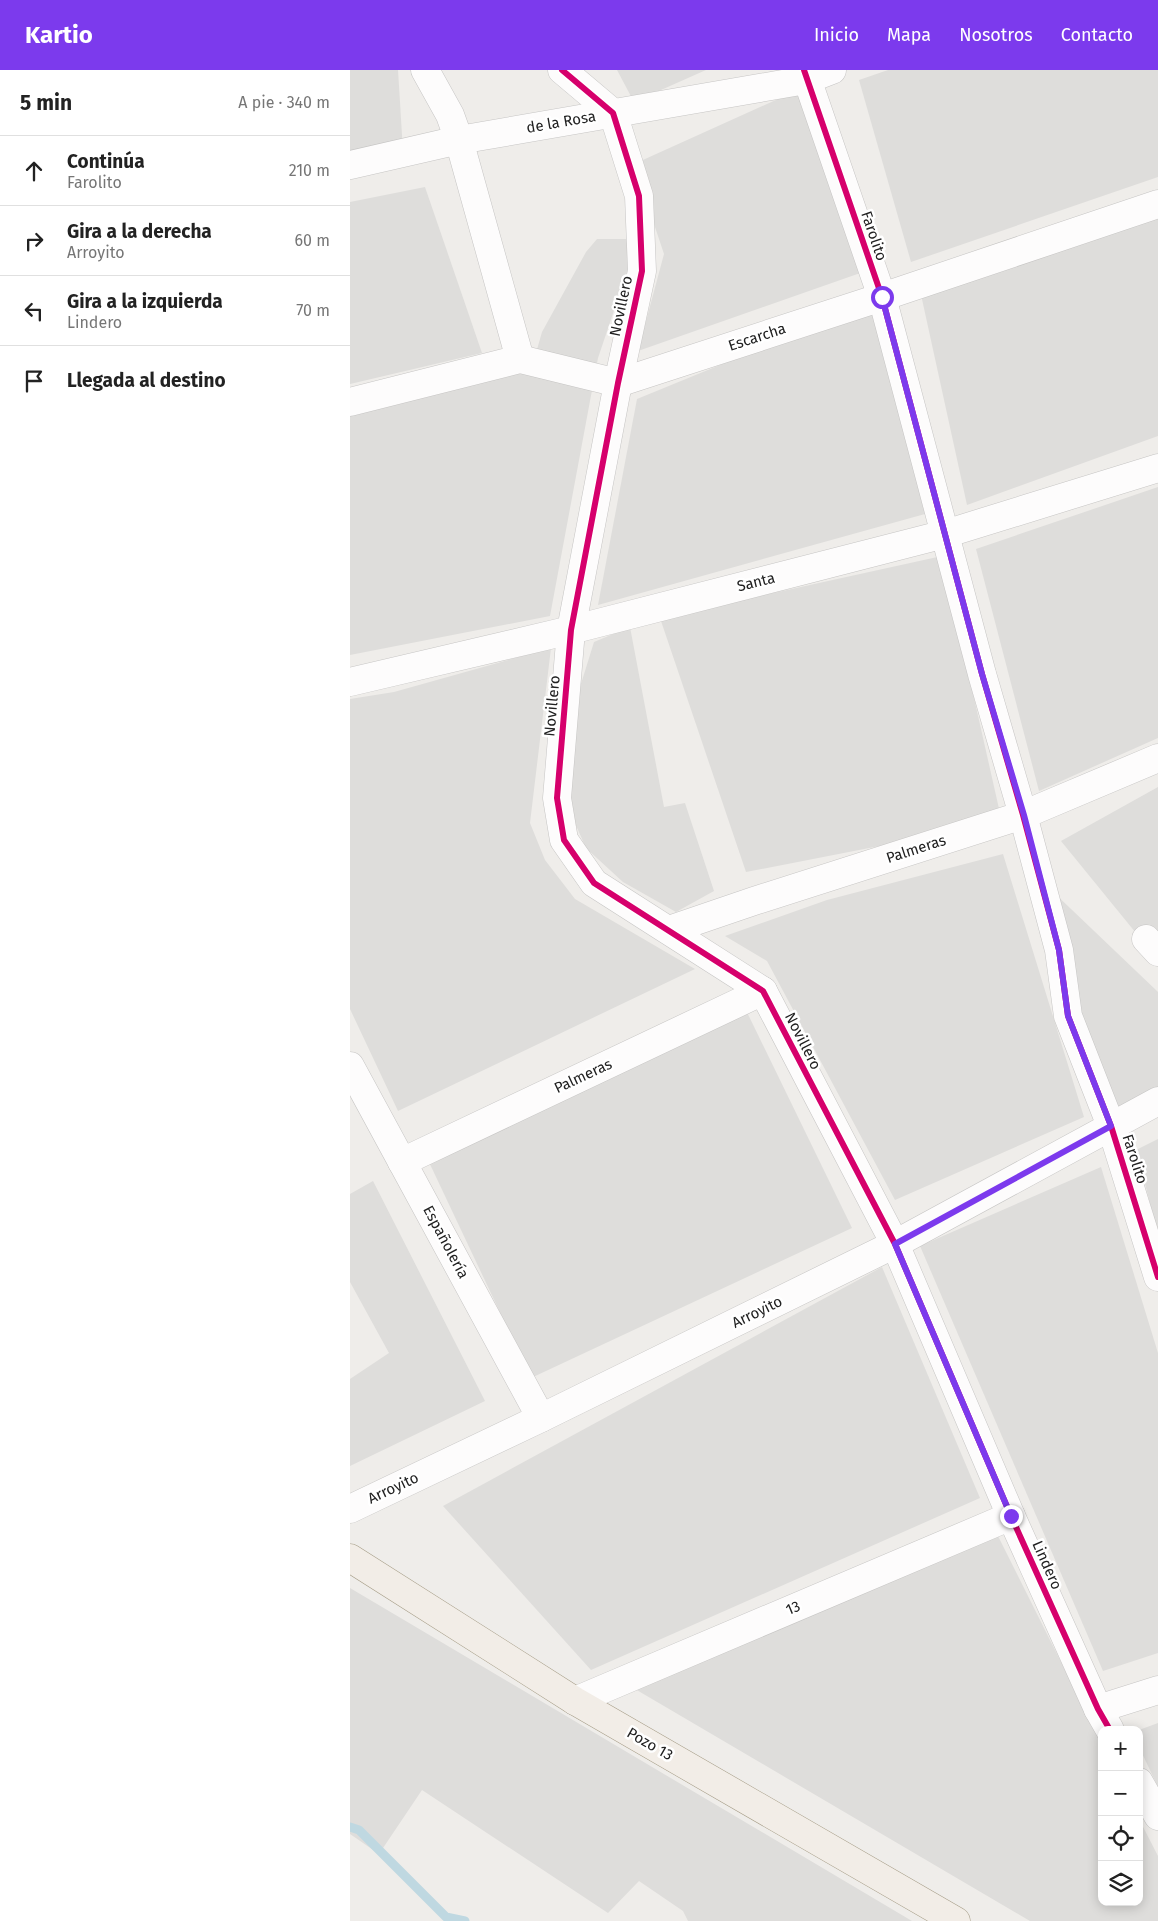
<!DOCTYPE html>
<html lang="es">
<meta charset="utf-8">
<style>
:root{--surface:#fff;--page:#f2f2f2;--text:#222;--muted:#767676;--line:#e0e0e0;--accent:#7c3aed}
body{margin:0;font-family:"Fira Sans",sans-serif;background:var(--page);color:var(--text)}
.controls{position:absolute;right:15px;bottom:15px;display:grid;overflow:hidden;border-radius:10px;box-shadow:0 2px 12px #0003}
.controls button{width:45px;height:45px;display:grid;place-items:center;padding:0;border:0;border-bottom:1px solid var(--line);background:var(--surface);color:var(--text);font:25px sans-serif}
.stop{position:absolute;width:15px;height:15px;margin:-11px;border:4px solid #7c3aed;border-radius:50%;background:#fff}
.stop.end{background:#7c3aed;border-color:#fff;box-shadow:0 1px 5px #0008}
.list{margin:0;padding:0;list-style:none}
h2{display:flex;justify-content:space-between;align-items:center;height:65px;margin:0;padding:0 20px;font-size:21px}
h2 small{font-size:16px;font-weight:400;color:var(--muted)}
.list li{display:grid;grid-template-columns:32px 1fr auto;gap:15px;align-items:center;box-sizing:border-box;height:70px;padding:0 20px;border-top:1px solid var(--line)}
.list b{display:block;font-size:19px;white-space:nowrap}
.list p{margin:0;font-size:16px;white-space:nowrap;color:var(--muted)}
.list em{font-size:16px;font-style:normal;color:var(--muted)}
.icon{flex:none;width:28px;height:28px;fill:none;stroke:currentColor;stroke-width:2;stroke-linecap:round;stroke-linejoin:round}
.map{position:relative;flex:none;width:808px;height:1851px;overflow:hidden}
header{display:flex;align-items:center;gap:30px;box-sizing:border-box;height:70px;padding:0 25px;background:var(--accent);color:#fff}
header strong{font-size:24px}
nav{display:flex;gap:28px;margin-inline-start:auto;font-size:18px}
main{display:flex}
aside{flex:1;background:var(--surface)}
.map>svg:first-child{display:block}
</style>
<header>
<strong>Kartio</strong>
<nav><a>Inicio</a><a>Mapa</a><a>Nosotros</a><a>Contacto</a></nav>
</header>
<main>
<aside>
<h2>5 min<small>A pie · 340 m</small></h2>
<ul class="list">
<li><svg class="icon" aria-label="ahead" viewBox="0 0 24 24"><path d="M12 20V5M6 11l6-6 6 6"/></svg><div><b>Continúa</b><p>Farolito</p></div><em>210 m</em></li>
<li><svg class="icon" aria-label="right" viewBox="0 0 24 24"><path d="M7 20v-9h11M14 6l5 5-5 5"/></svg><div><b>Gira a la derecha</b><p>Arroyito</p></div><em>60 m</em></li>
<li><svg class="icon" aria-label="left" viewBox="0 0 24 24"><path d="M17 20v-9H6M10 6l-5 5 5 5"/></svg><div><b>Gira a la izquierda</b><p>Lindero</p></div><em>70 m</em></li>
<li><svg class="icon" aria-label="arrive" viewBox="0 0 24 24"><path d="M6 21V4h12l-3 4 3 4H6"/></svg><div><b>Llegada al destino</b></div></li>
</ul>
</aside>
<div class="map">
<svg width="808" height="1851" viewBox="0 0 808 1851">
<rect width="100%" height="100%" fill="#efedea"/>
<!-- residential -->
<g fill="#dedddb">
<path d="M0 0H48L53 81 0 87Z"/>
<path d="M267 0H356L284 32Z"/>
<path d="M538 0H808V107L561 192 509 10Z"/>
<path d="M459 15 516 201 288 281 314 184 284 94Z"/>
<path d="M75 117 132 283 0 314V132Z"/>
<path d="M808 145V366L617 435 570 220Z"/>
<path d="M247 169H276L281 190 248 288 200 546 0 585V342L182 297 192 262 236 182Z"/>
<path d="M526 231 575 444 248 535 287 329Z"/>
<path d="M808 417V668L689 721 626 479Z"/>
<path d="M592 486 652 752 396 802 310 548Z"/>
<path d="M280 557 314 737 335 733 364 821 326 842 273 812 236 778 213 726 226 630 244 572Z"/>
<path d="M201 578 180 753 195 790 225 829 345 899 48 1041 0 939V629L44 622Z"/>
<path d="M808 717V887L799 879 711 771Z"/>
<path d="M653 784 734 1047 545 1130 417 891 375 866 477 830Z"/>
<path d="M699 818 808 922V1019L755 1046Z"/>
<path d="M393 934 502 1158 181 1308 78 1090Z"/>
<path d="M808 1069V1163L786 1080Z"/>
<path d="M751 1097 808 1283V1583L753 1601 570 1176Z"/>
<path d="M23 1111 135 1331 0 1396V1309L39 1283 0 1212V1124Z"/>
<path d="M532 1197 630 1428 241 1600 93 1436Z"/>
<path d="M647 1464 752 1674V1832H789V1749L808 1786V1851H680L285 1619Z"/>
<path d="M0 1518 562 1851H338L333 1841 289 1811 258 1843 72 1720 29 1784 0 1764Z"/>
<path d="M808 1653V1717L789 1677V1660Z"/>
</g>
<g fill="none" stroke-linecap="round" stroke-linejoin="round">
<!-- stream -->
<path stroke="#bfd8e1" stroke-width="9" d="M0 1757 9 1760 96 1847 115 1851"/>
<!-- minor casing -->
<g stroke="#c6c5c4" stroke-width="29">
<g id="minor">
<path d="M75 0 100 45 109 70 170 289"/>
<path d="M212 0 263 43 289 126 292 201 268 313 221 560 207 728 214 770 244 813 413 921 545 1174 661 1446 748 1639 760 1660"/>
<path d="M454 0 532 227 632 604 673 745 709 880 718 946 761 1056 808 1207"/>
<path d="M0 95 109 70 456 10 482 0"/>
<path d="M0 332 170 289 268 313 532 227 808 134"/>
<path d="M0 612 221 560 595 464 808 398"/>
<path d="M319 860 404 831 673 745 808 688"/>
<path d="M796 869 808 882"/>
<path d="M0 996 191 1348"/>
<path d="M52 1092 413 921"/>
<path d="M0 1439 191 1348 545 1174 808 1031"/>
<path d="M225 1631 661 1446"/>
<path d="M748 1639 808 1620"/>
<path d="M789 1712 808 1746"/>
</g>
</g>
<!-- major casing -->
<g stroke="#a59c86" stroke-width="29">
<path id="major" d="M0 1488 225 1631 606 1851"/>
</g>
<!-- minor -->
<use href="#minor" stroke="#fdfcfc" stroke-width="28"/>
<!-- major -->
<use href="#major" stroke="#f2ede7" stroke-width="28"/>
<!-- cycleway casing -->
<g stroke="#fff" stroke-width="9">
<g id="cycleway">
<path d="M212 0 263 43 289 126 292 201 268 313 221 560 207 728 214 770 244 813 413 921 545 1174 661 1446 748 1639 760 1660"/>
<path d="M454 0 532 227 632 604 673 745 709 880 718 946 761 1056 808 1207"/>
</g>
</g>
<!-- cycleway -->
<use href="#cycleway" stroke="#d6006c" stroke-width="6"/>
</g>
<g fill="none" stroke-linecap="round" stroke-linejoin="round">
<!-- route -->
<path stroke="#7c3aed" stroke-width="6" d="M532 227 632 604 674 745 709 880 718 946 761 1056 545 1174 661 1446"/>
</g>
<g text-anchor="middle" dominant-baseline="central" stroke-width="5" stroke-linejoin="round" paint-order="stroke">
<!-- street labels -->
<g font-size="15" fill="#212121" stroke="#fff">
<text transform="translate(211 52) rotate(-10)">de la Rosa</text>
<text transform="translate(524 166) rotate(71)">Farolito</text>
<text transform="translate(271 236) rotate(-78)">Novillero</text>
<text transform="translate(407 267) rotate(-18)">Escarcha</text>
<text transform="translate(406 512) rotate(-14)">Santa</text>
<text transform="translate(202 636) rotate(-85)">Novillero</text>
<text transform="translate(566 779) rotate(-18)">Palmeras</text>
<text transform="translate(453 971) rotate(63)">Novillero</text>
<text transform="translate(233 1006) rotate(-25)">Palmeras</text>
<text transform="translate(785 1089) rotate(72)">Farolito</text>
<text transform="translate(96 1172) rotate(62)">Españolería</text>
<text transform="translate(407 1242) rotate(-26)">Arroyito</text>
<text transform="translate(43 1418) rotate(-25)">Arroyito</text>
<text transform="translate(697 1495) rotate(66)">Lindero</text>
<text transform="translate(443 1538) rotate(-23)">13</text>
<text transform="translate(300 1674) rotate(30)">Pozo 13</text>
</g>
</g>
</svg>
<div class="controls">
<button>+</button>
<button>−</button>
<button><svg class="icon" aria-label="locate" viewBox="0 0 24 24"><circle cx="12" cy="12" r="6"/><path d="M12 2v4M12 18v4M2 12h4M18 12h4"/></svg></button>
<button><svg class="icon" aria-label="layers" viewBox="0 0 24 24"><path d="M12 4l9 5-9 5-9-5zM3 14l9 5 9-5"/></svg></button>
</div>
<div class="stop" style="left:532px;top:227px"></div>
<div class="stop end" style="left:661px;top:1446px"></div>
</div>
</main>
